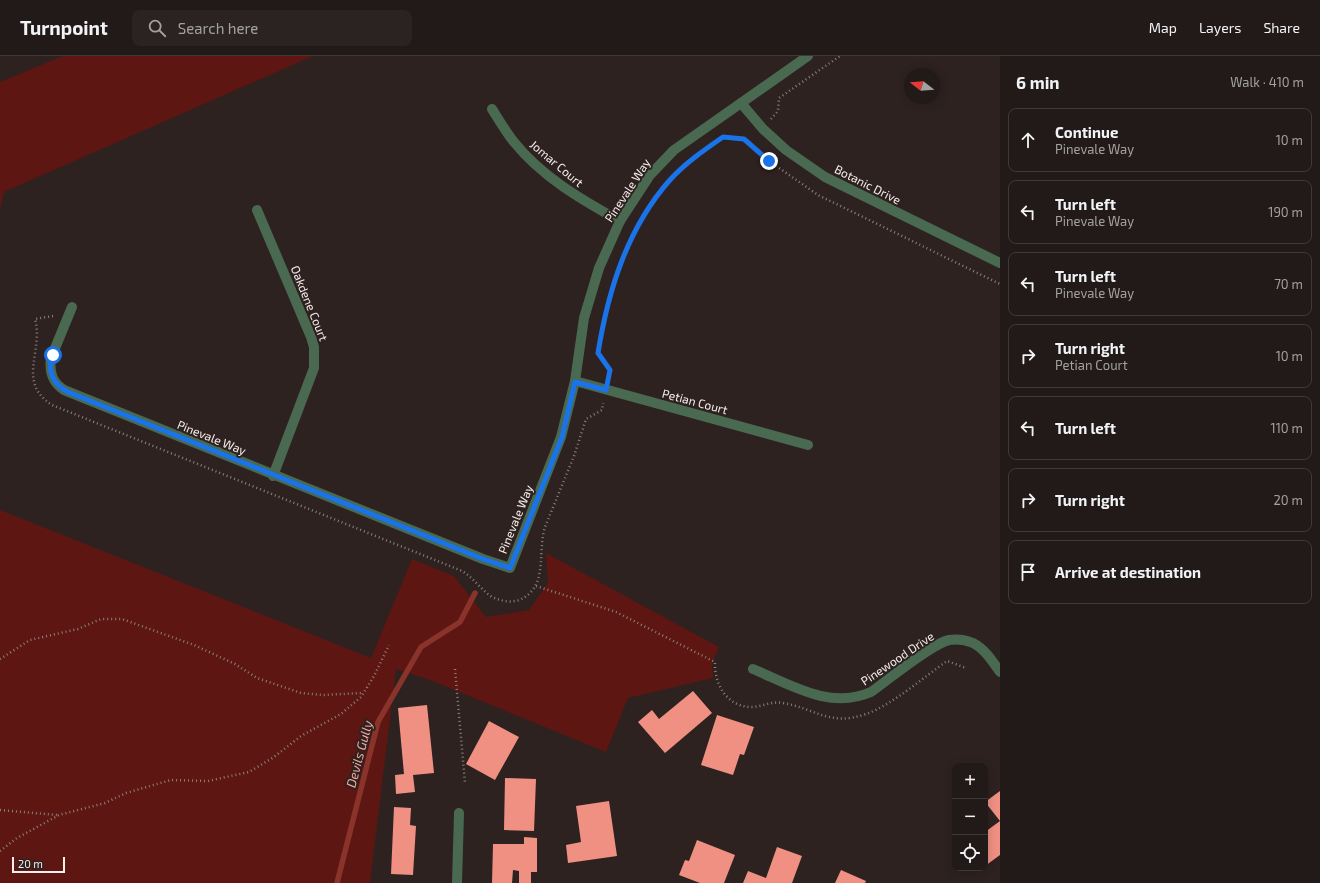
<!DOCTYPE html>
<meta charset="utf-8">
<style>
:root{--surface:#221a18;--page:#2a2321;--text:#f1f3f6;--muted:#a2a1a2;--line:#3f3837}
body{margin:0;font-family:"Exo 2",sans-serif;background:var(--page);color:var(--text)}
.controls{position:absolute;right:12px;bottom:12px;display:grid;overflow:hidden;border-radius:8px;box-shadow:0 2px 10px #0003}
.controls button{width:36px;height:36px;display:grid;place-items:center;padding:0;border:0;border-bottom:1px solid var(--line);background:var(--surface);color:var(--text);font:20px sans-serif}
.compass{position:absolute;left:904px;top:12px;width:36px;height:36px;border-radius:50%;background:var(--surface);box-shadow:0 2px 10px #0003;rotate:287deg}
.scale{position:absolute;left:12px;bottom:10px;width:53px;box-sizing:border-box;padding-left:4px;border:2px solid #f7eeed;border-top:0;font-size:11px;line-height:14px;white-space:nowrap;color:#f7eeed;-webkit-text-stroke:3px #2d2220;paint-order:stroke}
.stop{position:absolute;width:12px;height:12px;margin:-9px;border:3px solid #1a73e8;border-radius:50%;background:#fff}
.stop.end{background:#1a73e8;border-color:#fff;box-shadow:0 1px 4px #0008}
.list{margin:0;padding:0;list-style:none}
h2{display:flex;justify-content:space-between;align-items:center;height:52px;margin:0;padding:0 16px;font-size:17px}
h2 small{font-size:13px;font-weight:400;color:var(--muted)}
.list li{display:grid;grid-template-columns:26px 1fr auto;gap:12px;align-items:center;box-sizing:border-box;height:64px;margin:0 8px 8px;padding:0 8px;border:1px solid var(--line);border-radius:8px}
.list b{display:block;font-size:15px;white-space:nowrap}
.list p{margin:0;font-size:13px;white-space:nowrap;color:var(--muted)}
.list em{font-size:13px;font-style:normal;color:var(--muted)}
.icon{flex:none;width:22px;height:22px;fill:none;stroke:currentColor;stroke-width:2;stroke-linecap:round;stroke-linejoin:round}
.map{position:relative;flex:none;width:1000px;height:827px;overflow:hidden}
header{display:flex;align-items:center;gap:24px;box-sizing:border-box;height:56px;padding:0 20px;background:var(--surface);border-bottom:1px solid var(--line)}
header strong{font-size:19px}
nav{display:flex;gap:22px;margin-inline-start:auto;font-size:14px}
.search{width:280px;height:36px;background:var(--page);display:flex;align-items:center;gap:10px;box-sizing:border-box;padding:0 14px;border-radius:8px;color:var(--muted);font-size:15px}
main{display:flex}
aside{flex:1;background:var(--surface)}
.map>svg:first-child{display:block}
</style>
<header>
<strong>Turnpoint</strong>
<div class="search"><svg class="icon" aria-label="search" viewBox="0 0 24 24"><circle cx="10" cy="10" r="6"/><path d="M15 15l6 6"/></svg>Search here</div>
<nav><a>Map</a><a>Layers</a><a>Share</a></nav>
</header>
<main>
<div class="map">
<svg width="1000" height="827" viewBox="0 0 1000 827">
<rect width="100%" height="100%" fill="#2d2220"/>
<!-- green -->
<g fill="#5d1611">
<path d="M63 0H313L4 136 0 153V26Z"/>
<path d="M0 454 371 602 412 503 454 520 486 561 529 554 548 527 546 497 719 591 712 607 713 622 628 642 606 696 430 624 396 613 370 827H0Z"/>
</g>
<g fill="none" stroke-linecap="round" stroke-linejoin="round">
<!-- stream -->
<path stroke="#89332b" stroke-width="5.5" d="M337 827 378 666 421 591 460 566 475 537"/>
</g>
<!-- building -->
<g fill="#f09083">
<path d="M693 635 712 657 665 697 638 666 652 654 659 663Z"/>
<path d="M427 649 434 717 413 719 415 736 396 738 395 719 404 718 398 652Z"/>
<path d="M717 659 754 671 744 699 740 698 733 719 701 709Z"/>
<path d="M489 665 519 681 495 724 466 708Z"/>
<path d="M505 722 536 723 534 775 504 774Z"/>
<path d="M1000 735V799L985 810V776L1000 765 985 746Z"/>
<path d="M609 745 617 800 568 807 566 789 581 786 576 750Z"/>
<path d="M394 751 411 752 410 769 416 770 413 819 391 818Z"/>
<path d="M524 781 537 782V816H531V827H519V815L513 814 512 827H492L493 788H524Z"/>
<path d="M697 784 735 799 724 827H700L679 819 685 804 689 805Z"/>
<path d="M777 791 802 800 792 827H743L748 815 766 822Z"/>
<path d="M841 814 866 825 865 827H835Z"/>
</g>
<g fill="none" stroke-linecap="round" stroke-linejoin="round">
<!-- path -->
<g stroke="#8a807f" stroke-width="2.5" stroke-dasharray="1 3" stroke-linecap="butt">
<path d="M771 63 778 55 779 42 840 0"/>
<path d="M53 260 35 263C44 295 16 326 52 349L462 515C474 522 481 534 492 541 501 545 510 547 519 544 549 532 537 496 545 471L574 400 586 363 602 354 603 347"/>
<path d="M609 320 610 314 598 297C608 235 627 173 669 125 684 108 704 94 723 81L744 83 769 105 818 139 1000 228"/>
<path d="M536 530 616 556 715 606C714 629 728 652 753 651 763 650 773 645 783 647 814 652 830 671 866 658 892 649 924 621 947 605L966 612"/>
<path d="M0 603 30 584 78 573 101 563H122L194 589 235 608 257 622 301 637 323 639 363 637"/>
<path d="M455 613 465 727"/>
<path d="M0 754 57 759"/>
<path d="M0 795 17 782 59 759 105 747 126 737 171 724 208 725 249 716 274 701 301 680 341 658 361 641 374 620 389 589"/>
</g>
<!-- street -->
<g stroke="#496951" stroke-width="10">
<path d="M741 47 763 73 786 94 825 121 1000 207"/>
<path d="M492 53C499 64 506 76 514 86 542 121 582 144 620 165"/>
<path d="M257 154 311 281 314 291V312L273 420"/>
<path d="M72 251 51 302C49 316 52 326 64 334L483 503 510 512 561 381 575 325 584 262 599 212 620 165 650 119 674 94 808 0"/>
<path d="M575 325 808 389"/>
<path d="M753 613C791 629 830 654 871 636 888 624 931 588 949 584 956 583 966 584 973 587 985 593 993 606 1000 616"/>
<path d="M457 827 459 757"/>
</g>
</g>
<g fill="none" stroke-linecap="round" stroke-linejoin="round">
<!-- route -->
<path stroke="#1a73e8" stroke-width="5" d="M53 299C46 315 54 329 68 336L483 503 510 512 562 381 575 326 606 334 610 314 598 297C608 235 627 173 669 125 684 108 704 94 723 81L744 83 769 105"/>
</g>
<g text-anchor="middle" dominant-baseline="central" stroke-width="4" stroke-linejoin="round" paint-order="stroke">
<!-- street labels -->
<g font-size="12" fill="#f7eeed" stroke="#2d2220">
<text transform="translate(557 107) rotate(40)">Jomar Court</text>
<text transform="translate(868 128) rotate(27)">Botanic Drive</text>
<text transform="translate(627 134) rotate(-57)">Pinevale Way</text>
<text transform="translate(310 247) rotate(68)">Oakdene Court</text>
<text transform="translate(695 345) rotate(15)">Petian Court</text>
<text transform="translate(212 381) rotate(22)">Pinevale Way</text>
<text transform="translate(515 463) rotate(-68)">Pinevale Way</text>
<text transform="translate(897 602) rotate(-34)">Pinewood Drive</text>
</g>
<!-- water labels -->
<g font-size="13" font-style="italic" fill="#f2a89e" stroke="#2d2220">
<text transform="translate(359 698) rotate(-75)">Devils Gully</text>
</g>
</g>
</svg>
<div class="controls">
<button>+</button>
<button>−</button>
<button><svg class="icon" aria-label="locate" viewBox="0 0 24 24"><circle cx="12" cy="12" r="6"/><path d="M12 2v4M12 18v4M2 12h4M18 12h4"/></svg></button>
</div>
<svg class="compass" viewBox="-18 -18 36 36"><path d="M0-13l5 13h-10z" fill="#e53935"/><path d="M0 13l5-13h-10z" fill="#a2a1a2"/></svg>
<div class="scale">20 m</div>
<div class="stop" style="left:53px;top:299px"></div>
<div class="stop end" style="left:769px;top:105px"></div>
</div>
<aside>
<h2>6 min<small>Walk · 410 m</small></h2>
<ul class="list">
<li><svg class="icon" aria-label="ahead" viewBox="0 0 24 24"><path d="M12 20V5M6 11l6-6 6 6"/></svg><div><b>Continue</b><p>Pinevale Way</p></div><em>10 m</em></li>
<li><svg class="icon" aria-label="left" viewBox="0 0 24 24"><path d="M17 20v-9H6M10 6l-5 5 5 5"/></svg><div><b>Turn left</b><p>Pinevale Way</p></div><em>190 m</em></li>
<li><svg class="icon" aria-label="left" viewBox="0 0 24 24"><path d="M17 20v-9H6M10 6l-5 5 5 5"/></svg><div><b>Turn left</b><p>Pinevale Way</p></div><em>70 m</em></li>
<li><svg class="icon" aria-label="right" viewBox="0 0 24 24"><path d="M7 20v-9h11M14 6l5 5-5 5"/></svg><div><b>Turn right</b><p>Petian Court</p></div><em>10 m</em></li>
<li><svg class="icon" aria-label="left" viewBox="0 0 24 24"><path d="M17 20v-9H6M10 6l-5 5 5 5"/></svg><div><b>Turn left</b></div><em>110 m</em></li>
<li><svg class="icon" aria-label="right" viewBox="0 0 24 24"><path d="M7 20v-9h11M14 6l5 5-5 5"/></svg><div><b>Turn right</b></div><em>20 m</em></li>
<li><svg class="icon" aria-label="arrive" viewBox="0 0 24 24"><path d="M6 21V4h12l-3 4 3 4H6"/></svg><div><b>Arrive at destination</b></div></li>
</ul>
</aside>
</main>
